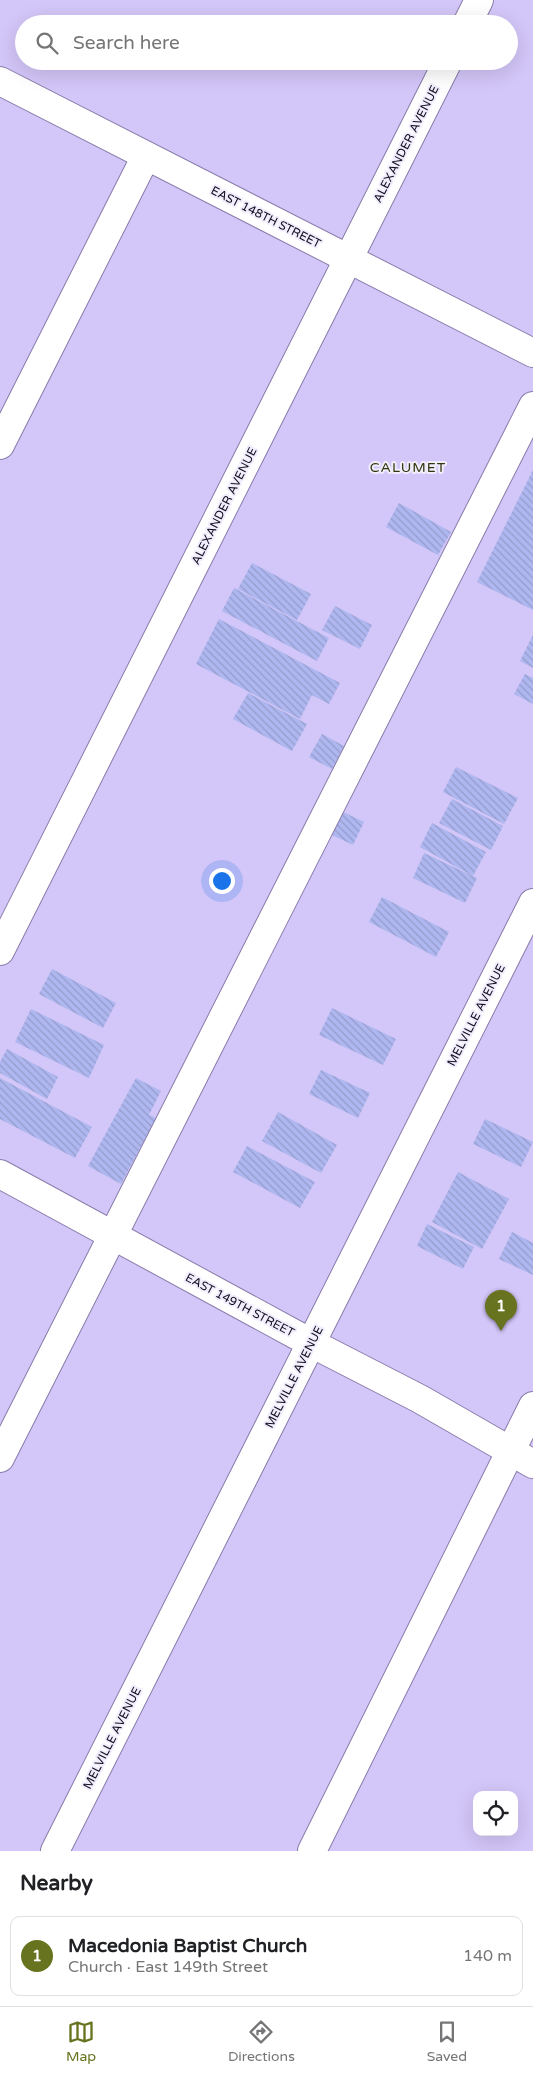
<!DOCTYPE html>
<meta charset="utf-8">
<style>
:root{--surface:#fff;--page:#f2f2f2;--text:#202124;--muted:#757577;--line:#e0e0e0;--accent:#67731e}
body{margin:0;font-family:"Varela Round",sans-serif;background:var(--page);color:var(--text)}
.controls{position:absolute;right:15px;bottom:15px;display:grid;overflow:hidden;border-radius:10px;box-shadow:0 5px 20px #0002}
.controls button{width:45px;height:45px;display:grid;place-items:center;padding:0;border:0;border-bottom:1px solid var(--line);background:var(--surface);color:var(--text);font:25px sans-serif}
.you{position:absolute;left:221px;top:880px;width:18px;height:18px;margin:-12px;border:4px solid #fff;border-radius:50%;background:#1a73e8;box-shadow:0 0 0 8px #1a73e833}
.badge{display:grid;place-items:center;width:32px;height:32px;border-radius:50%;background:var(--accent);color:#fff;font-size:16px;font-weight:700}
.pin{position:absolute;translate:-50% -41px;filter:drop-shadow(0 1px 2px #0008)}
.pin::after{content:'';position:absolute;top:26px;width:18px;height:15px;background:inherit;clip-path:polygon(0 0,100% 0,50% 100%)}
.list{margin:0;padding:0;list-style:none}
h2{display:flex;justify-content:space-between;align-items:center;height:65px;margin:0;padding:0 20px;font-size:21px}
h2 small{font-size:16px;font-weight:400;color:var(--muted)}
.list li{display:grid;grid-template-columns:32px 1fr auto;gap:15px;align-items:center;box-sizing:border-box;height:80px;margin:0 10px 10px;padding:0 10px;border:1px solid var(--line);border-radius:10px}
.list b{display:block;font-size:19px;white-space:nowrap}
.list p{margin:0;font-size:16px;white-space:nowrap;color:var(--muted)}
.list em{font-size:16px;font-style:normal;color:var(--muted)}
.icon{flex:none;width:28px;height:28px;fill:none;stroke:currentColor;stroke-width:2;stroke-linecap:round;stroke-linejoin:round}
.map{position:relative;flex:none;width:533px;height:1851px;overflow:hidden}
.search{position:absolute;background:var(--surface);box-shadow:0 5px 20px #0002;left:15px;right:15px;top:15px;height:55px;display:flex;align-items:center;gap:12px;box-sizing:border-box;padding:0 18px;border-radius:28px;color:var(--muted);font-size:19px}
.sheet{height:155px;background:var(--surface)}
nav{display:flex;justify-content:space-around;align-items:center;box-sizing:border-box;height:70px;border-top:1px solid var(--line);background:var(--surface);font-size:14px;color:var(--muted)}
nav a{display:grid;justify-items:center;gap:2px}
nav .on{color:var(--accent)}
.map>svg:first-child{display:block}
</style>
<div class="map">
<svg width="533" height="1851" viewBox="0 0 533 1851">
<defs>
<pattern id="building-back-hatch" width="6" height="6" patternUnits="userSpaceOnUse" patternTransform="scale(1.25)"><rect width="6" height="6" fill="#aeb7ef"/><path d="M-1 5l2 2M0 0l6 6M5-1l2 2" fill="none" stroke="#959ccc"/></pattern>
</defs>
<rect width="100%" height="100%" fill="#d3c6f8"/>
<!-- building -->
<g fill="url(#building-back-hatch)">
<path d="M533 470V610L477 582Z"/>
<path d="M399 503 451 532 438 555 386 527Z"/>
<path d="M252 563 311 594 297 620 238 589Z"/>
<path d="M234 588 329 638 317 661 222 611Z"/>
<path d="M335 606 372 625 360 649 322 630Z"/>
<path d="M219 619 340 683 329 704 312 695 300 719 196 664Z"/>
<path d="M533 635V668L520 661Z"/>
<path d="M525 674 533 678V704L514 694Z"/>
<path d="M248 693 307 724 292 751 233 719Z"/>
<path d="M322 734 344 746 332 769 309 757Z"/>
<path d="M456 767 518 798 504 824 443 792Z"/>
<path d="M452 799 503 826 491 850 439 823Z"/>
<path d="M337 809 364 822 353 845 326 832Z"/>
<path d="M432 823 486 852 473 876 420 847Z"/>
<path d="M424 853 477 878 465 903 413 878Z"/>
<path d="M382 897 449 932 436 957 369 922Z"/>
<path d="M52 969 116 1003 103 1028 39 994Z"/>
<path d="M332 1008 396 1039 383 1065 319 1035Z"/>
<path d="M31 1009 104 1045 89 1078 15 1042Z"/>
<path d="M7 1049 58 1077 47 1099 0 1073V1062Z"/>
<path d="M321 1070 370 1093 358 1118 309 1094Z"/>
<path d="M0 1078 92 1127 75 1158 0 1119Z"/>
<path d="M136 1078 161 1091 149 1115 156 1118 121 1184 88 1166Z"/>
<path d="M278 1112 337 1145 321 1173 262 1141Z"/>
<path d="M485 1119 533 1142 521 1167 473 1144Z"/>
<path d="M247 1146 315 1182 300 1208 233 1172Z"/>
<path d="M458 1172 509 1199 482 1249 432 1222Z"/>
<path d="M427 1224 474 1247 463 1269 417 1246Z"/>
<path d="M512 1232 533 1243V1275L499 1259Z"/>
</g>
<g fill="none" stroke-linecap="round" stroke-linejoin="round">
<!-- minor casing -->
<g stroke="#897caa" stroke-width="30">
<g id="minor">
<path d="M467 24 479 0"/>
<path d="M0 81 533 353"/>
<path d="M0 445 146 156"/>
<path d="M0 951 448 61"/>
<path d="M0 1174 311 1343 420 1399 533 1464"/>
<path d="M0 1458 533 406"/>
<path d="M55 1851 533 903"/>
<path d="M312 1851 533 1406"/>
</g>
</g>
<!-- minor -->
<use href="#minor" stroke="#fff" stroke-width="28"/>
</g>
<g text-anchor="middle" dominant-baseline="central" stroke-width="4" stroke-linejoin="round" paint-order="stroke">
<!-- street labels -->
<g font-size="12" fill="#110c1d" stroke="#f1edfd">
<text transform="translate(406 144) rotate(-63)">ALEXANDER AVENUE</text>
<text transform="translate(266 217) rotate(27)">EAST 148TH STREET</text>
<text transform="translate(224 506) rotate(-63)">ALEXANDER AVENUE</text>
<text transform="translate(476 1015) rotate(-63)">MELVILLE AVENUE</text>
<text transform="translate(240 1305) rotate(28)">EAST 149TH STREET</text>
<text transform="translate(294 1377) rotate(-63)">MELVILLE AVENUE</text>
<text transform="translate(112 1738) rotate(-63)">MELVILLE AVENUE</text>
</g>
<!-- neighbourhood labels -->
<g font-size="14" letter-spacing="1" fill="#2f350d" stroke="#f1edfd">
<text x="408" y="467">CALUMET</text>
</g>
</g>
</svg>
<div class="controls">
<button><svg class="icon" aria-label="locate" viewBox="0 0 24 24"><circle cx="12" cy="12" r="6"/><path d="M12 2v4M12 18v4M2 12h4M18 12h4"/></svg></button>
</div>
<div class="you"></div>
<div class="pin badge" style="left:501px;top:1331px">1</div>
<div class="search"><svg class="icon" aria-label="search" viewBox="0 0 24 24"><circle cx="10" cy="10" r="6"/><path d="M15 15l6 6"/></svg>Search here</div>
</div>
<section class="sheet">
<h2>Nearby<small></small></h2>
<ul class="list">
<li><span class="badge">1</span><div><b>Macedonia Baptist Church</b><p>Church · East 149th Street</p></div><em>140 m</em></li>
</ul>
</section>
<nav>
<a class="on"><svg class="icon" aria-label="map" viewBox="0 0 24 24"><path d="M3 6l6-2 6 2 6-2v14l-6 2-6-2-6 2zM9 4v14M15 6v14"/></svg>Map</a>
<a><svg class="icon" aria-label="directions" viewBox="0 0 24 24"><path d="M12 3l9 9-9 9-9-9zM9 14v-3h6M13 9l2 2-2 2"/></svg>Directions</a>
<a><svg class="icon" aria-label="saved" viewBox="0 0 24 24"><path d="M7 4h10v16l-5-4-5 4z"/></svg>Saved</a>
</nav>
